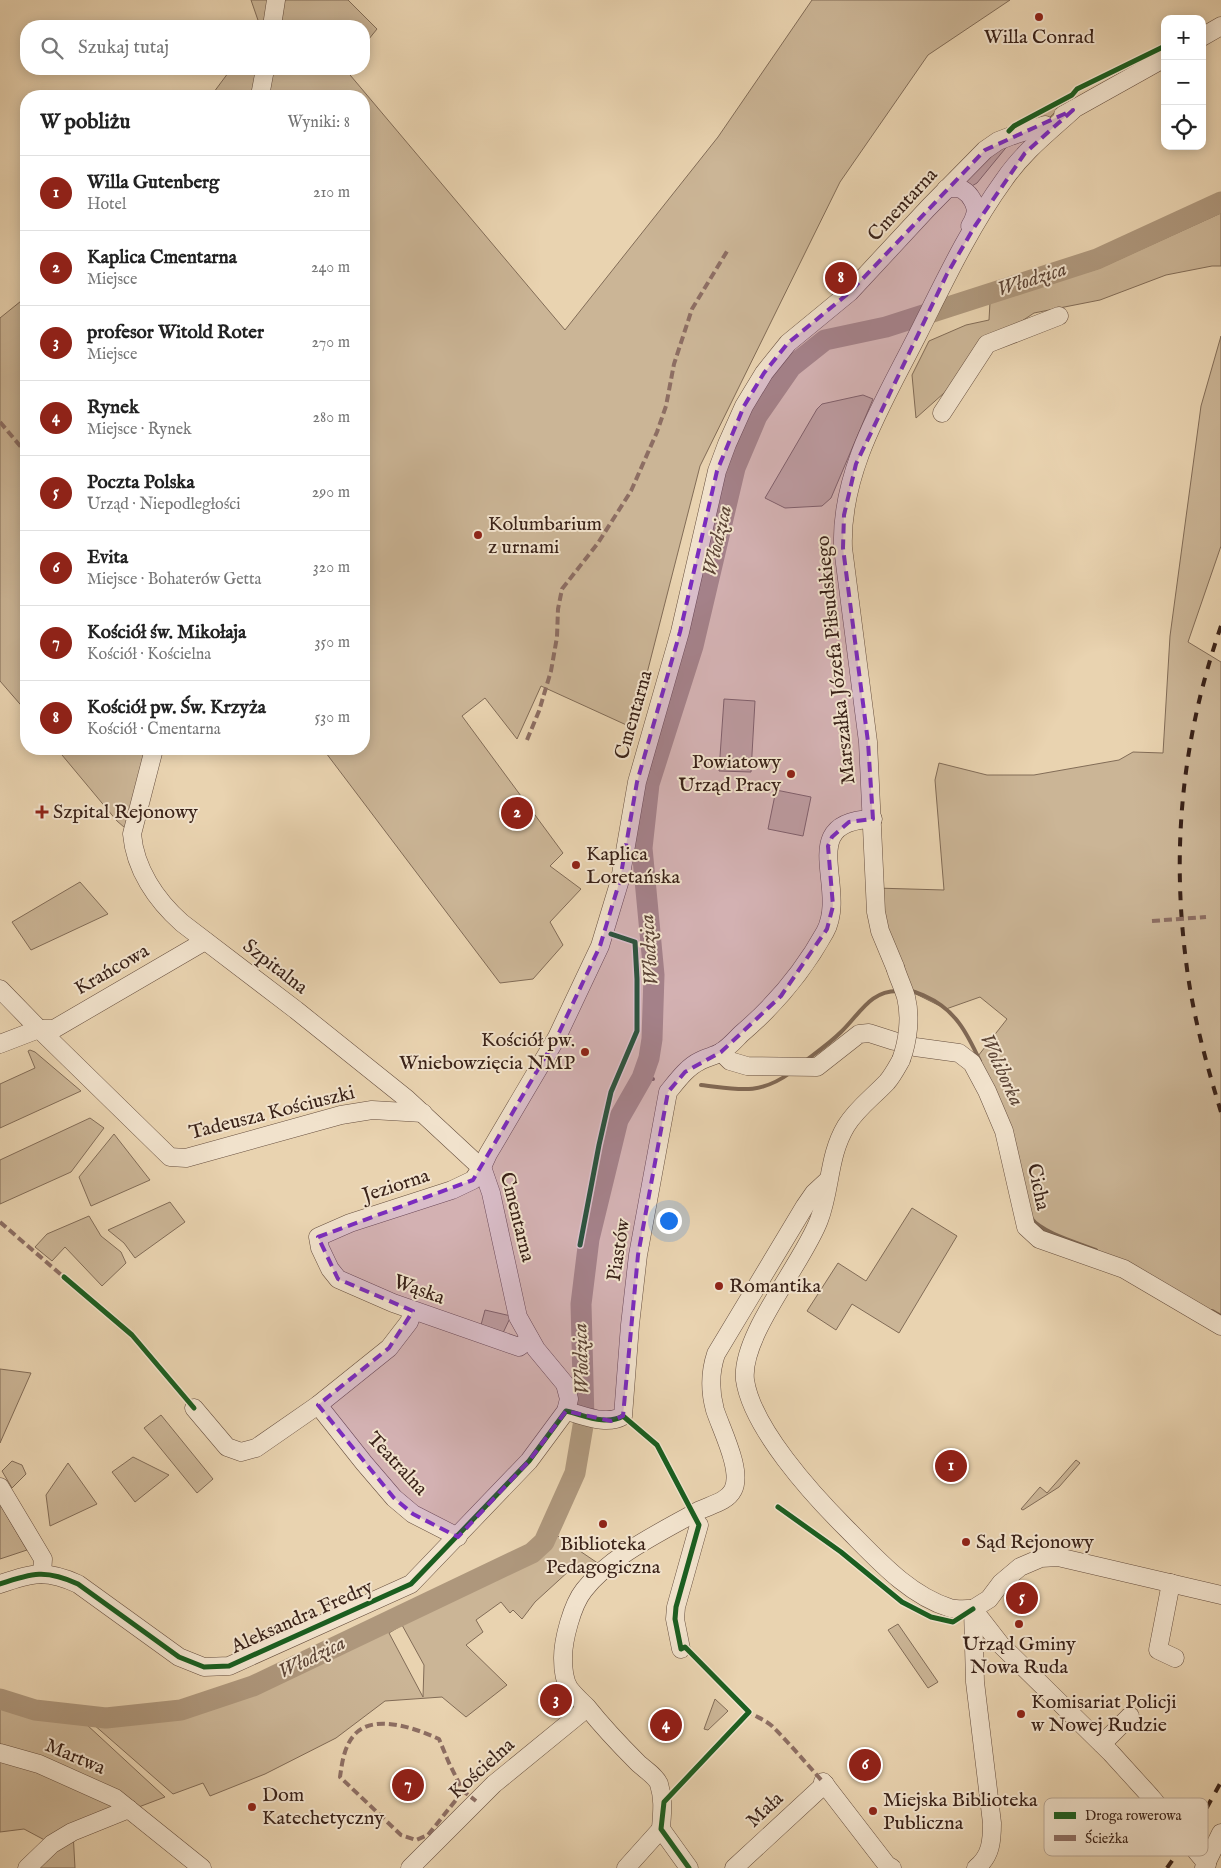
<!DOCTYPE html>
<html lang="pl">
<meta charset="utf-8">
<style>
:root{--surface:#fff;--page:#f6f6f6;--text:#222;--muted:#767676;--line:#e0e0e0;--accent:#8f2418}
body{margin:0;font-family:"IM FELL English",serif;background:var(--page);color:var(--text)}
.controls{position:absolute;right:15px;top:15px;display:grid;overflow:hidden;border-radius:10px;box-shadow:0 2px 12px #0003}
.controls button{width:45px;height:45px;display:grid;place-items:center;padding:0;border:0;border-bottom:1px solid var(--line);background:var(--surface);color:var(--text);font:25px sans-serif}
.you{position:absolute;left:668px;top:1220px;width:18px;height:18px;margin:-12px;border:4px solid #fff;border-radius:50%;background:#1a73e8;box-shadow:0 0 0 8px #1a73e833}
.badge{display:grid;place-items:center;width:32px;height:32px;border-radius:50%;background:var(--accent);color:#fff;font-size:16px;font-weight:700}
.pin{position:absolute;translate:-50% -50%;border:2px solid #fff;box-shadow:0 1px 5px #0006}
.list{margin:0;padding:0;list-style:none}
h2{display:flex;justify-content:space-between;align-items:center;height:65px;margin:0;padding:0 20px;font-size:21px}
h2 small{font-size:16px;font-weight:400;color:var(--muted)}
.list li{display:grid;grid-template-columns:32px 1fr auto;gap:15px;align-items:center;box-sizing:border-box;height:75px;padding:0 20px;border-top:1px solid var(--line)}
.list b{display:block;font-size:19px;white-space:nowrap}
.list p{margin:0;font-size:16px;white-space:nowrap;color:var(--muted)}
.list em{font-size:16px;font-style:normal;color:var(--muted)}
.icon{flex:none;width:28px;height:28px;fill:none;stroke:currentColor;stroke-width:2;stroke-linecap:round;stroke-linejoin:round}
.map{position:relative;flex:none;width:1221px;height:1868px;overflow:hidden}
.search{position:absolute;background:var(--surface);box-shadow:0 2px 12px #0003;left:20px;top:20px;width:350px;height:55px;display:flex;align-items:center;gap:12px;box-sizing:border-box;padding:0 18px;border-radius:20px;color:var(--muted);font-size:19px}
.panel{position:absolute;background:var(--surface);box-shadow:0 2px 12px #0003;left:20px;top:90px;width:350px;height:665px;border-radius:20px}
.map>svg:first-child{display:block}
</style>
<div class="map">
<svg width="1221" height="1868" viewBox="0 0 1221 1868">
<rect width="100%" height="100%" fill="#e9d3b0"/>
<filter id="stains"><feTurbulence type="fractalNoise" baseFrequency=".004" numOctaves="4"/><feColorMatrix values="0 0 0 0 .2 0 0 0 0 .09 0 0 0 0 .02 0 0 0 .5 -.17"/></filter>
<radialGradient id="worn" r=".72"><stop offset=".6" stop-color="#630" stop-opacity="0"/><stop offset="1" stop-color="#630" stop-opacity=".3"/></radialGradient>
<!-- green -->
<g fill="#cbb596" stroke="#826c57" fill-rule="evenodd">
<path d="M251 0H348L377 29 364 45V26H260Z"/>
<path d="M812 0H1010L928 55 840 182 700 466 633 728 541 686 517 739 485 698 462 716 563 853 550 866 581 889 550 922 563 945 533 979 500 983 323 749H364V96H211L231 69H345L565 330 718 137Z"/>
<path d="M1072 96 1049 118 1015 127Z"/>
<path d="M1009 144 977 183 970 187 962 179 988 153Z"/>
<path d="M1221 213V266H1212L1166 275 1100 300 1034 313 987 344 944 393 916 418 912 375 929 341 966 325 989 320 990 302 1100 268Z"/>
<path d="M26 297V711L0 681V318Z"/>
<path d="M1221 336V546L1188 642 1221 662V1326L1124 1269 1039 1239 987 1091 978 1056 1007 1019 980 997 946 1009 910 991 895 967 875 888 944 890 935 780 939 763 987 775H1034L1119 760 1133 752 1163 753 1170 636 1201 406Z"/>
<path d="M863 395 873 399 831 498 822 506 785 508 765 498 817 409 822 404Z"/>
<path d="M724 699 755 701 751 772 719 771Z"/>
<path d="M57 749H154L132 834 117 821Z"/>
<path d="M776 790 811 797 803 836 768 829Z"/>
<path d="M80 882 108 914 31 950 12 922Z"/>
<path d="M30 1050 35 1052 81 1091 0 1128V1084L35 1068 28 1051Z"/>
<path d="M90 1118 104 1128 71 1172 0 1204V1160Z"/>
<path d="M114 1134 150 1180 91 1206 79 1177Z"/>
<path d="M170 1202 185 1222 135 1258 124 1243 108 1230Z"/>
<path d="M912 1208 957 1236 899 1333 852 1304 836 1330 807 1311 838 1263 866 1281Z"/>
<path d="M89 1216 101 1236 121 1252 126 1263 102 1286 65 1247 52 1261 35 1247 47 1234Z"/>
<path d="M485 1310 511 1316 503 1333 481 1325Z"/>
<path d="M0 1369 31 1373 0 1443Z"/>
<path d="M161 1415 213 1479 197 1493 144 1428Z"/>
<path d="M133 1457 169 1475 135 1502 112 1472Z"/>
<path d="M1076 1460 1080 1463 1059 1487 1023 1510 1021 1509 1040 1487 1047 1493Z"/>
<path d="M12 1461 22 1465 26 1474 12 1488 2 1471Z"/>
<path d="M68 1463 97 1504 50 1526 46 1495Z"/>
<path d="M0 1504 27 1550 0 1559Z"/>
<path d="M549 1530 599 1564 586 1573 581 1567 570 1570 535 1602 522 1619 513 1610 510 1613 501 1602 476 1620 483 1632 466 1645 507 1685 466 1717 442 1697 385 1701 336 1738 265 1774 210 1796 203 1783 173 1794 93 1724H86L165 1797 73 1832 75 1868H27L52 1844 24 1829 0 1832V1699L35 1710 106 1718 181 1710 253 1686 531 1553 544 1542ZM402 1625 424 1665 423 1697 389 1633Z"/>
<path d="M898 1624 938 1682 928 1688 888 1630Z"/>
<path d="M562 1692 566 1699C558 1696 552 1701 555 1710L552 1712 546 1706Z"/>
<path d="M715 1699 728 1711 708 1730 704 1729Z"/>
</g>
<g fill="none" stroke-linecap="round" stroke-linejoin="round">
<!-- stream -->
<g stroke="#806854" stroke-width="4">
<path d="M911 991C916 992 920 994 925 996 955 1009 967 1033 980 1061"/>
<path d="M805 1061C817 1052 830 1043 841 1032 860 1014 870 990 899 991"/>
<path d="M642 1078 653 1079"/>
<path d="M701 1085C737 1089 758 1096 790 1073"/>
<path d="M1031 1218C1042 1233 1078 1243 1096 1250"/>
<path d="M1212 1311 1221 1316"/>
</g>
<!-- river -->
<path stroke="#ae977c" stroke-width="21" d="M0 1699 35 1710 106 1718 181 1710 253 1686 532 1553 544 1542 575 1473 584 1420 581 1304 589 1239 618 1120 642 1078 649 1058 652 1039 654 975 642 848 649 784 693 646 735 468 757 416 791 367 825 340 886 327 1097 259 1221 202"/>
<!-- minor casing -->
<g stroke="#664e3e" stroke-width="19">
<g id="minor">
<path d="M272 26 276 0"/>
<path d="M1202 37 1221 26"/>
<path d="M260 96 265 69"/>
<path d="M1063 115 1165 58"/>
<path d="M946 189C952 188 958 187 963 190 970 194 978 206 975 215 974 219 972 223 970 226"/>
<path d="M942 413 987 344 1059 316"/>
<path d="M154 749 132 834C135 869 156 900 182 923L296 1010 407 1099 476 1163 482 1167"/>
<path d="M895 967 880 931 876 912 868 742 843 548C840 470 885 400 919 332 945 280 970 227 1004 180 1023 152 1049 132 1073 110"/>
<path d="M0 989 39 1029 170 1157 186 1158 341 1115 372 1110 423 1113"/>
<path d="M0 1044 39 1029H54L205 941"/>
<path d="M915 1047 959 1053 972 1063 987 1091 1004 1131 1026 1227 1039 1239 1124 1269 1221 1326"/>
<path d="M721 1052 730 1061 747 1066 817 1067 859 1034 869 1033 894 1041"/>
<path d="M901 1060C897 1067 893 1075 887 1082 873 1097 857 1108 846 1126 828 1156 831 1189 819 1220 803 1263 740 1336 745 1380 752 1428 812 1494 846 1528 876 1558 908 1595 950 1608 957 1610 966 1609 973 1609L1001 1645 1111 1753 1151 1797 1207 1864"/>
<path d="M530 1339 519 1347 393 1303 338 1279 330 1269 320 1248 318 1237 350 1223 452 1190 473 1180 482 1167 488 1154 557 1037 600 946 620 880 637 782 680 632 717 471 727 444 744 406 764 373 788 343 850 292 928 208 985 150 998 141 1011 136 1045 125"/>
<path d="M318 1405 364 1463 394 1498 413 1514 458 1537"/>
<path d="M194 1408 227 1447 241 1452 256 1448 318 1405 389 1348 409 1322 413 1311"/>
<path d="M566 1411C584 1415 606 1426 623 1416L630 1325 638 1255 668 1092C677 1081 687 1067 700 1061 707 1057 715 1056 721 1052 729 1047 735 1040 741 1034 775 1005 804 970 825 932 849 888 794 821 873 819"/>
<path d="M0 1487 43 1559 42 1574"/>
<path d="M1171 1583 1158 1650 1175 1658"/>
<path d="M0 1584C32 1573 46 1569 78 1584L179 1657 204 1667 229 1666 411 1584 529 1461 566 1411 569 1399 565 1384 536 1349 518 1317 491 1193 482 1167"/>
<path d="M973 1609 989 1599 1001 1583 1020 1567 1041 1558 1058 1557 1221 1595"/>
<path d="M973 1609 975 1682 992 1823C992 1841 991 1856 976 1868"/>
<path d="M681 1649 675 1619 676 1607 699 1525"/>
<path d="M1102 1744 1130 1716"/>
<path d="M0 1753 39 1764 115 1798 202 1868"/>
<path d="M823 1782 887 1865 892 1868"/>
<path d="M27 1868 52 1844 72 1832 129 1809"/>
<path d="M410 1868 494 1784 587 1708"/>
<path d="M626 1868 661 1829"/>
<path d="M689 1868 661 1829C662 1813 664 1800 659 1784 656 1776 644 1769 638 1763 620 1745 603 1727 587 1707 581 1701 574 1695 569 1688 564 1680 563 1667 563 1658 563 1640 572 1605 584 1590 610 1556 661 1532 698 1511 710 1505 727 1502 733 1490 743 1471 721 1429 715 1410 710 1392 710 1372 716 1354L805 1206 814 1193 828 1180"/>
<path d="M734 1868 825 1784"/>
<path d="M1204 1868 1221 1833"/>
</g>
</g>
<!-- minor -->
<use href="#minor" stroke="#f1e2cc" stroke-width="18"/>
<!-- rail -->
<g stroke="#3a2218" stroke-width="4" stroke-dasharray="9 9" stroke-linecap="butt">
<path d="M1221 626C1183 736 1171 845 1186 961 1192 1012 1206 1063 1221 1112"/>
<path d="M1167 1868 1200 1820 1221 1782"/>
</g>
<!-- minor-bridge casing -->
<g stroke="#664e3e" stroke-width="19" stroke-linecap="butt">
<path id="minor-bridge" d="M895 967C898 977 903 987 906 997 911 1017 908 1041 901 1060"/>
</g>
<!-- minor-bridge -->
<use href="#minor-bridge" stroke="#f1e2cc" stroke-width="18"/>
<!-- quiet -->
<g stroke="#8d6e63" stroke-width="4" stroke-dasharray="8 4" stroke-linecap="butt">
<path d="M0 422 26 453"/>
<path d="M527 740 539 711 551 671 557 637 558 609 562 589 598 543 631 491 657 432 666 406 674 364 692 309 729 248"/>
<path d="M1152 921 1206 917"/>
<path d="M0 1222 66 1279"/>
<path d="M746 1709C752 1716 763 1718 772 1726 790 1744 806 1763 823 1782"/>
<path d="M463 1791 428 1835 416 1840 401 1835 340 1777C342 1763 344 1746 355 1734 375 1713 417 1729 439 1739L449 1763 463 1791 476 1801"/>
</g>
<!-- cycleway casing -->
<g stroke="#f1e2cc" stroke-width="8">
<g id="cycleway">
<path d="M1009 131 1014 126 1072 95 1077 89 1165 46"/>
<path d="M580 1245 599 1145 611 1092 637 1031V979L635 942 611 934"/>
<path d="M64 1277 132 1335 194 1408"/>
<path d="M778 1507 841 1552 902 1602 931 1617 953 1622 973 1609"/>
<path d="M0 1584C32 1573 46 1569 78 1584L179 1657 204 1667 229 1666 411 1584 529 1461 566 1411C584 1415 606 1426 623 1416L657 1445 699 1525 676 1607 675 1619 681 1649 685 1647 749 1712 664 1802 661 1829 689 1868"/>
</g>
</g>
<!-- cycleway -->
<use href="#cycleway" stroke="#1b5e20" stroke-width="5"/>
</g>
<!-- marked area -->
<path fill="#7b2cbf" fill-opacity="0.2" stroke="#7b2cbf" stroke-width="4" stroke-dasharray="10 6" stroke-linejoin="round" d="M1073 110 1025 153 975 226 947 274 856 464 844 515 843 548 868 742 873 819 849 822 832 837 828 846 833 906 827 929 781 996 721 1052 685 1072 668 1092 638 1255 623 1416 611 1421 566 1411 529 1461 458 1537 413 1514 394 1498 318 1405 389 1348 413 1311 338 1279 318 1237 473 1180 557 1037 600 946 620 880 637 782 680 632 717 471 744 406 764 373 788 343 850 292 985 150Z"/>
<!-- markers -->
<g fill="#8f2418" stroke="#f1e2cc" stroke-width="2">
<circle cx="1039" cy="17" r="5"/>
<circle cx="478" cy="535" r="5"/>
<circle cx="791" cy="774" r="5"/>
<path d="M39.5 804.5h5v5h5v5h-5v5h-5v-5h-5v-5h5z"/>
<circle cx="576" cy="865" r="5"/>
<circle cx="585" cy="1052" r="5"/>
<circle cx="719" cy="1286" r="5"/>
<circle cx="603" cy="1524" r="5"/>
<circle cx="966" cy="1542" r="5"/>
<circle cx="1019" cy="1624" r="5"/>
<circle cx="1021" cy="1714" r="5"/>
<circle cx="252" cy="1807" r="5"/>
<circle cx="873" cy="1811" r="5"/>
</g>
<g text-anchor="middle" dominant-baseline="central" stroke-width="4" stroke-linejoin="round" paint-order="stroke">
<!-- poi labels -->
<g font-size="20" fill="#3a2218" stroke="#f1e2cc" text-anchor="start">
<text x="1039" y="37" text-anchor="middle">Willa Conrad</text>
<text x="488" y="524">Kolumbarium<tspan x="488" dy="23">z urnami</tspan></text>
<text x="781" y="762" text-anchor="end">Powiatowy<tspan x="781" dy="23">Urząd Pracy</tspan></text>
<text x="53" y="812">Szpital Rejonowy</text>
<text x="586" y="854">Kaplica<tspan x="586" dy="23">Loretańska</tspan></text>
<text x="575" y="1040" text-anchor="end">Kościół pw.<tspan x="575" dy="23">Wniebowzięcia NMP</tspan></text>
<text x="729" y="1286">Romantika</text>
<text x="976" y="1542">Sąd Rejonowy</text>
<text x="603" y="1544" text-anchor="middle">Biblioteka<tspan x="603" dy="23">Pedagogiczna</tspan></text>
<text x="1019" y="1644" text-anchor="middle">Urząd Gminy<tspan x="1019" dy="23">Nowa Ruda</tspan></text>
<text x="1031" y="1702">Komisariat Policji<tspan x="1031" dy="23">w Nowej Rudzie</tspan></text>
<text x="262" y="1795">Dom<tspan x="262" dy="23">Katechetyczny</tspan></text>
<text x="883" y="1800">Miejska Biblioteka<tspan x="883" dy="23">Publiczna</tspan></text>
</g>
<!-- street labels -->
<g font-size="20" fill="#3a2218" stroke="#f1e2cc">
<text transform="translate(903 205) rotate(-47)">Cmentarna</text>
<text transform="translate(836 660) rotate(-96)">Marszałka Józefa Piłsudskiego</text>
<text transform="translate(634 715) rotate(-74)">Cmentarna</text>
<text transform="translate(275 967) rotate(38)">Szpitalna</text>
<text transform="translate(112 970) rotate(-30)">Krańcowa</text>
<text transform="translate(272 1113) rotate(-14)">Tadeusza Kościuszki</text>
<text transform="translate(396 1186) rotate(-18)">Jeziorna</text>
<text transform="translate(1038 1187) rotate(78)">Cicha</text>
<text transform="translate(517 1217) rotate(76)">Cmentarna</text>
<text transform="translate(619 1250) rotate(-81)">Piastów</text>
<text transform="translate(419 1290) rotate(20)">Wąska</text>
<text transform="translate(397 1464) rotate(47)">Teatralna</text>
<text transform="translate(302 1617) rotate(-24)">Aleksandra Fredry</text>
<text transform="translate(75 1757) rotate(23)">Martwa</text>
<text transform="translate(482 1769) rotate(-42)">Kościelna</text>
<text transform="translate(765 1810) rotate(-43)">Mała</text>
</g>
<!-- water labels -->
<g font-size="21" font-style="italic" fill="#5d4536" stroke="#f1e2cc">
<text transform="translate(1032 280) rotate(-18)">Włodzica</text>
<text transform="translate(718 541) rotate(-77)">Włodzica</text>
<text transform="translate(650 950) rotate(-94)">Włodzica</text>
<text transform="translate(1001 1070) rotate(65)">Woliborka</text>
<text transform="translate(582 1359) rotate(-92)">Włodzica</text>
<text transform="translate(312 1658) rotate(-26)">Włodzica</text>
</g>
</g>
<!-- legend -->
<rect x="1044" y="1798" width="164" height="58" rx="8" fill="#f1e2cc" stroke="#baa896" stroke-width="1"/>
<rect x="1054" y="1812" width="22" height="7" fill="#1b5e20"/>
<rect x="1054" y="1835" width="22" height="6" fill="#8d6e63"/>
<g font-size="14" fill="#3a2218">
<text x="1085" y="1820">Droga rowerowa</text>
<text x="1085" y="1843">Ścieżka</text>
</g>
<rect width="100%" height="100%" filter="url(#stains)"/>
<rect width="100%" height="100%" fill="url(#worn)"/>
</svg>
<div class="controls">
<button>+</button>
<button>−</button>
<button><svg class="icon" aria-label="locate" viewBox="0 0 24 24"><circle cx="12" cy="12" r="6"/><path d="M12 2v4M12 18v4M2 12h4M18 12h4"/></svg></button>
</div>
<div class="you"></div>
<div class="pin badge" style="left:951px;top:1466px">1</div>
<div class="pin badge" style="left:517px;top:813px">2</div>
<div class="pin badge" style="left:556px;top:1700px">3</div>
<div class="pin badge" style="left:666px;top:1725px">4</div>
<div class="pin badge" style="left:1022px;top:1598px">5</div>
<div class="pin badge" style="left:865px;top:1765px">6</div>
<div class="pin badge" style="left:408px;top:1785px">7</div>
<div class="pin badge" style="left:841px;top:278px">8</div>
<div class="search"><svg class="icon" aria-label="search" viewBox="0 0 24 24"><circle cx="10" cy="10" r="6"/><path d="M15 15l6 6"/></svg>Szukaj tutaj</div>
<section class="panel">
<h2>W pobliżu<small>Wyniki: 8</small></h2>
<ul class="list">
<li><span class="badge">1</span><div><b>Willa Gutenberg</b><p>Hotel</p></div><em>210 m</em></li>
<li><span class="badge">2</span><div><b>Kaplica Cmentarna</b><p>Miejsce</p></div><em>240 m</em></li>
<li><span class="badge">3</span><div><b>profesor Witold Roter</b><p>Miejsce</p></div><em>270 m</em></li>
<li><span class="badge">4</span><div><b>Rynek</b><p>Miejsce · Rynek</p></div><em>280 m</em></li>
<li><span class="badge">5</span><div><b>Poczta Polska</b><p>Urząd · Niepodległości</p></div><em>290 m</em></li>
<li><span class="badge">6</span><div><b>Evita</b><p>Miejsce · Bohaterów Getta</p></div><em>320 m</em></li>
<li><span class="badge">7</span><div><b>Kościół św. Mikołaja</b><p>Kościół · Kościelna</p></div><em>350 m</em></li>
<li><span class="badge">8</span><div><b>Kościół pw. Św. Krzyża</b><p>Kościół · Cmentarna</p></div><em>530 m</em></li>
</ul>
</section>
</div>
